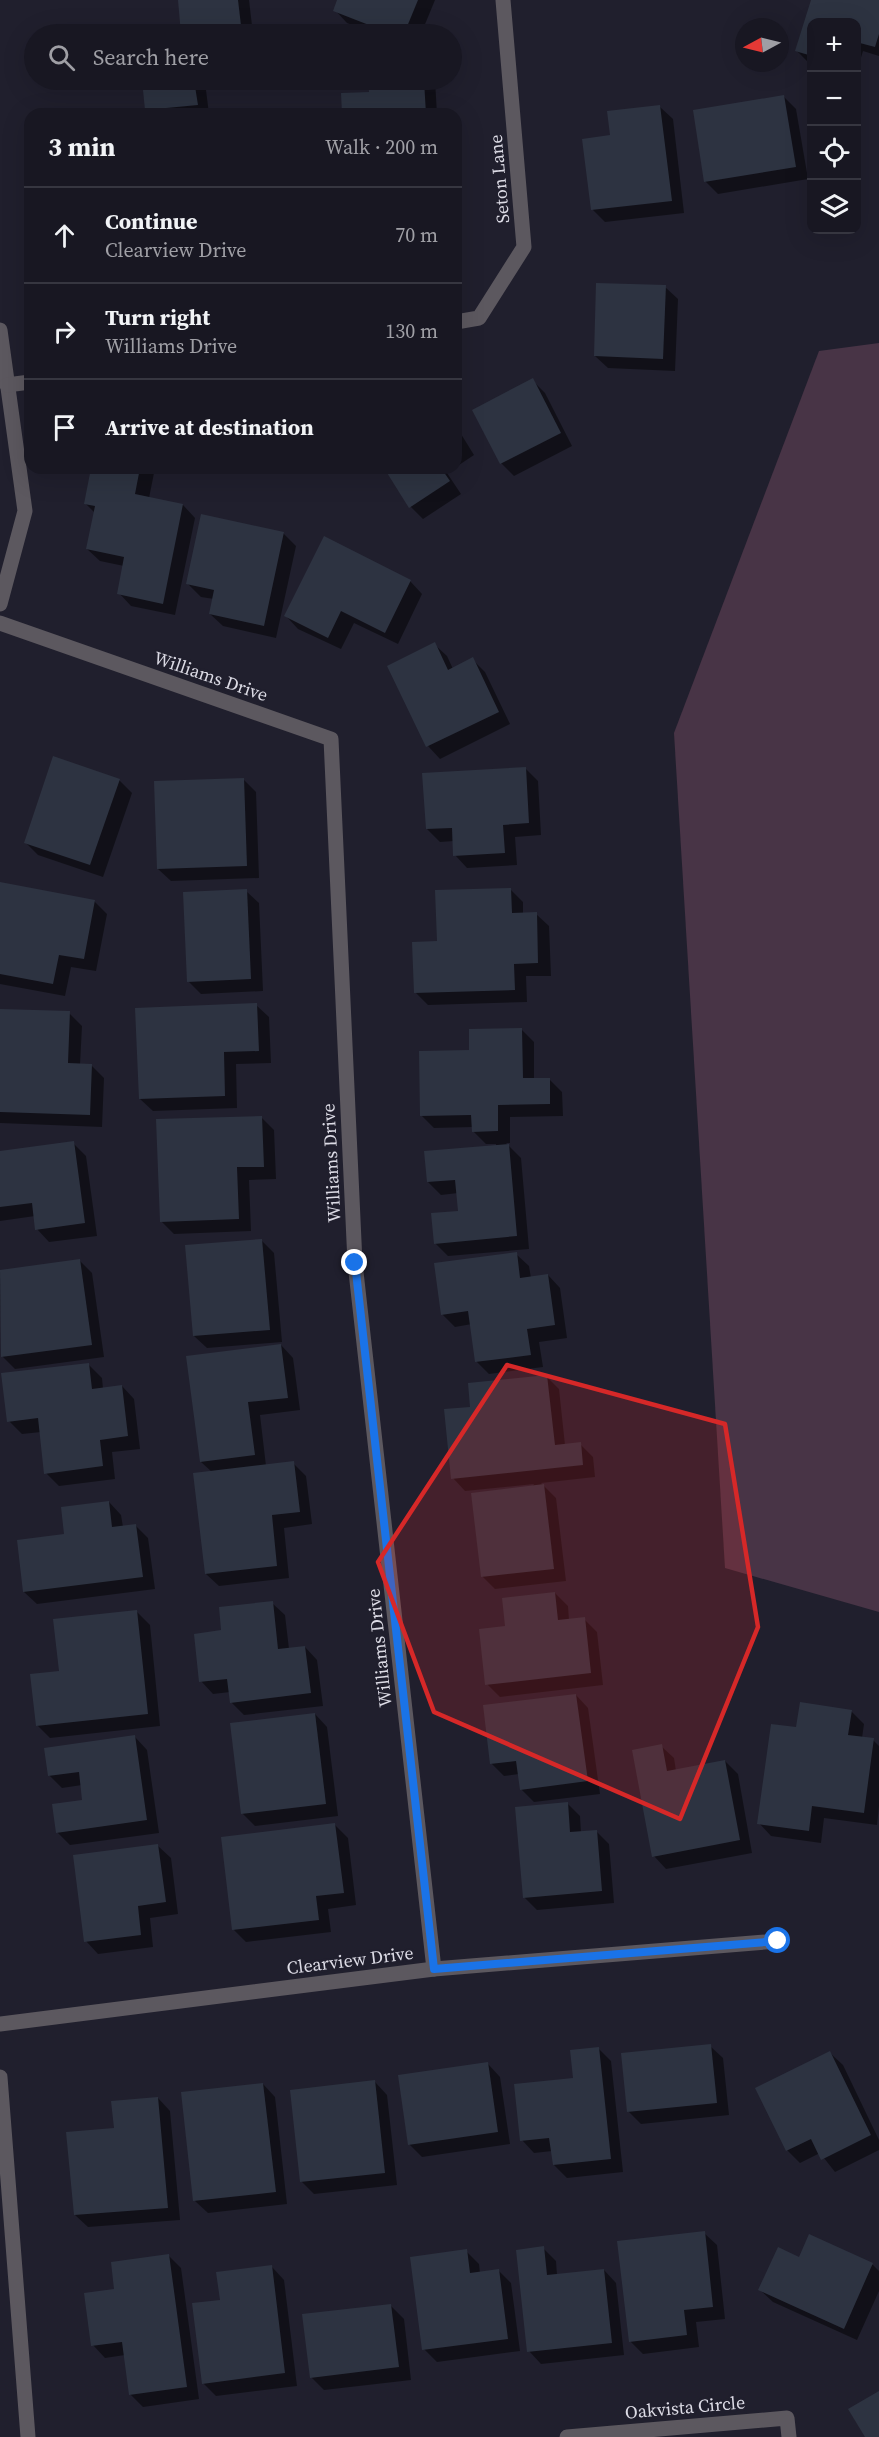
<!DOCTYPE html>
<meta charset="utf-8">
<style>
:root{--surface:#181722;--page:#25242f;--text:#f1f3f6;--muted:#9f9fa5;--line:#363640}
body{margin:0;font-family:"Source Serif 4",serif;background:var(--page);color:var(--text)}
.controls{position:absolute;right:18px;top:18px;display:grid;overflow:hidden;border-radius:12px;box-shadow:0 6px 24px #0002}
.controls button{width:54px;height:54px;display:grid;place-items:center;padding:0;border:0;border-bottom:2px solid var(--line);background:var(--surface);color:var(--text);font:30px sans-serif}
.compass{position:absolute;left:735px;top:18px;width:54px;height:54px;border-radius:50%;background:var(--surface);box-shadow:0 6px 24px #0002;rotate:263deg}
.stop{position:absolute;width:18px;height:18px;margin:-14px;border:4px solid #1a73e8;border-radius:50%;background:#fff}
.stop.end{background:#1a73e8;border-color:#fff;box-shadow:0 2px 6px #0008}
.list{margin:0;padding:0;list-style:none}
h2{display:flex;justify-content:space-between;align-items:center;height:78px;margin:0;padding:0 24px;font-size:26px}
h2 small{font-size:20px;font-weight:400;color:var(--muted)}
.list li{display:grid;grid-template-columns:39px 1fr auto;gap:18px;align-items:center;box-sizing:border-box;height:96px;padding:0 24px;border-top:2px solid var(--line)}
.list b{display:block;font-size:22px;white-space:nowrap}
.list p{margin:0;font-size:20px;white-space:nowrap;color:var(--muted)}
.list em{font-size:20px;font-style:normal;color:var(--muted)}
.icon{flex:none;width:33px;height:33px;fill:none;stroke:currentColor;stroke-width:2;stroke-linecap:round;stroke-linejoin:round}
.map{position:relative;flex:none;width:879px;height:2437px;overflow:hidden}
.search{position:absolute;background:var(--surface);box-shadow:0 6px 24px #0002;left:24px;top:24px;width:438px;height:66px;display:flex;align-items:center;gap:15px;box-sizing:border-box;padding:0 21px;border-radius:33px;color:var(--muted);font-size:22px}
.panel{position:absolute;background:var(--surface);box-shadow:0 6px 24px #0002;left:24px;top:108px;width:438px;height:366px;border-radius:18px}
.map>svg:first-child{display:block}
</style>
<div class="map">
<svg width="879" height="2437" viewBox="0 0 879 2437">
<rect width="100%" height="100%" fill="#201f2d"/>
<!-- green -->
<path fill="#483446" d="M879 343V1612L725 1568 674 733 819 351Z"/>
<!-- shadow -->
<g fill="#0007">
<path d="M179 0H249L253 34H183Z"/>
<path d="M339 0H435L421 34H376L347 23 335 10Z"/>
<path d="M812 0H879V56L863 51 856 74V22H812V64L809 63 796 50Z"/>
<path d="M143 80H232V87L206 90 209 114H151L146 109Z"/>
<path d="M370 80H435L437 114H344L371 93Z"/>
<path d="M784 97 796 109 808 179 718 194 705 181Z"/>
<path d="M660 107 673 119 684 213 605 222 593 210 611 137Z"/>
<path d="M665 287 678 299 675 371 608 368 595 356Z"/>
<path d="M532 380 545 393 572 446 514 476 501 463Z"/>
<path d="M456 426 474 455 456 467Z"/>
<path d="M92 468H155L149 498 183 505 195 518 175 615 131 606 119 593 124 566 100 561 87 549 95 513 85 503Z"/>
<path d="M386 468H454L447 473 461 494 423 519 411 507Z"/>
<path d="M283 533 296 546 276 638 223 626 210 614 214 599 201 597 188 584Z"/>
<path d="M410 581 422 594 398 644 354 623 341 649 298 629 286 616Z"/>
<path d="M434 644 447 656 453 669 472 659 485 672 510 724 440 759 428 746 389 666Z"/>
<path d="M525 768 538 781 541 835 515 837 517 865 467 868 455 855 454 841 440 842 427 829Z"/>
<path d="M243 779 256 792 259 878 171 881 158 869Z"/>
<path d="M119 780 132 793 103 877 38 855 25 842Z"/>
<path d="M0 884 94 901 107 914 96 971 71 967 65 996 0 984Z"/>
<path d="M510 889 523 902V914H536L549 926 551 976H526L527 1002 428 1005 416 993 439 943Z"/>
<path d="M246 891 259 903 263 991 201 994 188 981Z"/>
<path d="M256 1005 269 1017 271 1063 236 1064 237 1108 153 1111 140 1099Z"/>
<path d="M0 1011 69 1013 82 1026 80 1065H91L104 1078 102 1127 0 1123Z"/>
<path d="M521 1029 534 1042V1080H550L562 1092 563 1116 510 1117V1143H506L521 1158 529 1249 448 1256 435 1243 460 1212 458 1193 441 1195 428 1182 496 1146V1144H486L473 1131V1127L434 1128 421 1115 470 1051Z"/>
<path d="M261 1117 274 1130 276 1179 249 1180 251 1231 174 1234 161 1221Z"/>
<path d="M73 1143 86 1156 97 1236 49 1242 37 1229 35 1216 0 1221V1153Z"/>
<path d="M261 1240 274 1253 282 1342 207 1348 194 1336Z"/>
<path d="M516 1254 529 1266 531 1278 548 1275 560 1288 567 1338 539 1342 543 1367 489 1374 477 1362 472 1324 455 1327 442 1314Z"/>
<path d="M80 1261 92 1273 104 1357 15 1369 2 1356 0 1271Z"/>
<path d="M281 1345 293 1358 300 1410 260 1415 266 1466 293 1463 306 1476 312 1524 284 1528 289 1578 219 1586 206 1574 212 1472 201 1462Z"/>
<path d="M89 1365 102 1378 103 1389 122 1386 134 1399 140 1449 112 1452 115 1479 59 1486 46 1473 41 1432 22 1434 9 1421Z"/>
<path d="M547 1377 559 1389 565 1445 580 1444 593 1457 595 1477 541 1483 556 1498 566 1581 495 1589 482 1576 534 1484 465 1491 453 1478 472 1408Z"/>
<path d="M109 1502 121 1515 123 1527 136 1526 148 1538 155 1589 37 1604 24 1592 66 1535Z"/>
<path d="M555 1593 568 1606 569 1620 584 1619 597 1632 603 1685 500 1697 487 1684 507 1627Z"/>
<path d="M272 1603 285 1615 289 1649 305 1647 317 1660 323 1706 244 1715 231 1702 230 1692 213 1694 201 1681Z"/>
<path d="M137 1612 150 1625 160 1726 50 1738 37 1725 60 1672Z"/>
<path d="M576 1695 588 1708 600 1794 534 1802 521 1789 519 1774 504 1776 491 1763Z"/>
<path d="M851 1711 864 1724 862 1738 873 1740 879 1746V1806L877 1825 824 1818 821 1843 771 1836 759 1823 798 1729Z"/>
<path d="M315 1714 327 1727 338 1816 255 1826 242 1813Z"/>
<path d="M135 1737 147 1750 159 1833 70 1845 57 1832 84 1801 82 1785 62 1788 49 1775Z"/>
<path d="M661 1746 674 1758 676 1771 725 1761 738 1774 752 1853 666 1869 654 1856Z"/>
<path d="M567 1803 580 1816 581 1833 597 1832 609 1844 614 1903 537 1910 524 1897Z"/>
<path d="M335 1825 348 1838 356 1905 328 1909 331 1932 246 1942 234 1930Z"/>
<path d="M158 1846 171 1858 178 1914 150 1918 153 1947 98 1954 86 1941Z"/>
<path d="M710 2046 723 2058 729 2115 641 2124 628 2111Z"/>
<path d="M598 2048 611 2061 623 2172 567 2178 554 2165 552 2151 534 2153 522 2140Z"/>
<path d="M830 2053 843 2065 879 2140V2150L835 2172 820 2153 800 2163 787 2150Z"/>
<path d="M488 2064 500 2077 510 2144 422 2157 409 2144Z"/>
<path d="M375 2082 387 2095 397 2185 314 2194 301 2181Z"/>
<path d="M263 2084 275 2097 287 2204 208 2213 195 2201Z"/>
<path d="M158 2098 170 2111 180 2220 88 2227 75 2215 115 2130Z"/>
<path d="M704 2233 717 2245 725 2319 696 2322 699 2347 643 2354 630 2341Z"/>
<path d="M810 2236 873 2265 879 2271V2291L857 2340 773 2302 760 2290 800 2259Z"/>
<path d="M543 2248 556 2261 557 2275 604 2270 616 2283 624 2355 541 2364 529 2351Z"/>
<path d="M466 2251 479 2264 480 2273 498 2270 511 2283 520 2351 437 2362 424 2349Z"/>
<path d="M169 2256 181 2268 199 2399 143 2407 130 2394 125 2355 105 2358 93 2345 116 2290Z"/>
<path d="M272 2267 284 2280 297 2386 216 2396 203 2383 221 2301Z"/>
<path d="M391 2306 404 2319 411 2380 324 2390 311 2377Z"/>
</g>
<!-- building -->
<g fill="#2d3341">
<path d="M178 0H238L242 34H181Z"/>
<path d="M337 0H418L404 34H392L333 11Z"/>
<path d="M811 0H879V34L875 47 856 42V22H812V56L795 51Z"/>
<path d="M142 80H194L198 105 145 110Z"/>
<path d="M368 80H424L426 114H342L341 93 369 92Z"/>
<path d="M784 95 796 167 704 182 693 110Z"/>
<path d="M660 105 672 201 591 210 582 139 610 135 607 111Z"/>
<path d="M596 283 666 285 663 359 594 356Z"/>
<path d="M533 378 561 433 500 464 472 410Z"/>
<path d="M91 468H140L135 494 183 504 163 604 117 594 124 557 86 549 95 506 84 504Z"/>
<path d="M384 468H441L450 481 409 508Z"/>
<path d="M201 514 284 532 264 626 209 614 214 590 186 584Z"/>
<path d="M324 536 411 580 385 633 341 611 328 638 284 616Z"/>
<path d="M435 642 448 670 473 657 499 712 426 747 387 666Z"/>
<path d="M53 756 120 779 90 865 24 843Z"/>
<path d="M526 767 529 823 503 825 505 853 453 856 452 828 426 829 422 773Z"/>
<path d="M244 778 247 866 157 869 154 781Z"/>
<path d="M0 882 95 900 84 959 59 955 53 984 0 974Z"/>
<path d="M511 888 512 913 537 912 538 963 514 964 515 990 414 993 412 942 437 941 435 890Z"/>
<path d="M247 889 251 979 187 982 183 892Z"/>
<path d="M257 1003 259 1051 224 1052 225 1096 139 1099 135 1008Z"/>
<path d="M0 1009 70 1011 68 1063 92 1064 90 1115 0 1112Z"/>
<path d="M522 1028 523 1078H550V1104L498 1105V1131L472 1132 471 1115 420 1116 419 1051 469 1050V1029Z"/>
<path d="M262 1116 264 1167H237L239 1219 160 1222 156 1119Z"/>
<path d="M74 1141 85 1223 35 1230 32 1203 0 1207V1151Z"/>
<path d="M509 1144 517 1236 434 1244 431 1213 458 1211 455 1180 427 1182 424 1151Z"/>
<path d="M262 1239 270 1330 193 1336 185 1245Z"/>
<path d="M517 1252 520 1278 548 1274 555 1325 527 1329 531 1355 475 1362 468 1311 441 1315 434 1263Z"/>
<path d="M80 1259 92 1345 1 1357 0 1270Z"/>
<path d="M281 1344 288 1398 248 1402 255 1455 200 1462 186 1356Z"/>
<path d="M89 1363 92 1389 122 1385 128 1436 100 1440 103 1466 44 1474 38 1418 7 1422 1 1373Z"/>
<path d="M547 1375 555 1445 581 1442 583 1465 451 1479 444 1409 470 1407 468 1383Z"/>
<path d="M294 1461 300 1512 272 1515 277 1566 205 1574 193 1473Z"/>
<path d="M544 1484 554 1569 481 1577 471 1493Z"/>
<path d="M109 1501 112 1527 136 1524 143 1577 23 1592 17 1540 64 1534 61 1507Z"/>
<path d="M555 1592 558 1620 585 1617 591 1673 485 1685 479 1629 505 1626 502 1598Z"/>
<path d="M273 1601 278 1649 305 1646 311 1693 230 1703 227 1679 199 1682 194 1634 221 1630 219 1607Z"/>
<path d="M137 1610 148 1714 36 1726 30 1674 59 1671 53 1619Z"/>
<path d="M576 1694 588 1781 520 1790 516 1761 490 1764 483 1705Z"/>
<path d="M800 1702 852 1710 848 1735 874 1738 864 1813 812 1806 809 1831 757 1824 771 1724 796 1727Z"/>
<path d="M315 1713 326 1804 241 1814 230 1723Z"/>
<path d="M135 1735 147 1820 56 1833 52 1804 82 1800 79 1772 48 1776 44 1748Z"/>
<path d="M662 1744 667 1771 725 1760 740 1840 652 1857 632 1750Z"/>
<path d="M568 1802 570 1832 597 1830 602 1891 523 1898 515 1807Z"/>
<path d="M335 1823 344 1893 316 1896 319 1920 232 1930 221 1837Z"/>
<path d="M158 1844 166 1902 138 1906 141 1935 84 1942 73 1855Z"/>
<path d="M711 2044 717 2103 627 2112 621 2053Z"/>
<path d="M599 2047 611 2159 553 2165 549 2138 520 2141 514 2084 573 2078 570 2050Z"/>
<path d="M830 2051 871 2135 821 2160 811 2139 786 2151 755 2088Z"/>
<path d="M488 2062 498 2132 408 2145 398 2075Z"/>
<path d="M375 2080 385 2173 300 2182 290 2090Z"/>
<path d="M263 2083 276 2192 193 2201 181 2092Z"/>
<path d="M158 2097 168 2208 74 2215 66 2132 114 2128 111 2101Z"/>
<path d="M705 2231 713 2307 684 2310 687 2335 629 2342 617 2241Z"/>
<path d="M809 2234 873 2263 844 2329 758 2290 778 2247 799 2257Z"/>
<path d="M544 2246 547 2275 604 2269 612 2343 527 2352 516 2250Z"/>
<path d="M467 2249 470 2273 499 2269 508 2339 422 2350 410 2257Z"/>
<path d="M169 2254 187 2387 129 2395 122 2342 91 2346 84 2293 114 2289 111 2262Z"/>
<path d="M272 2265 285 2373 202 2384 192 2303 220 2300 216 2272Z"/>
<path d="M391 2304 399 2367 310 2378 302 2314Z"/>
<path d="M879 2391V2437H865L848 2409Z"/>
</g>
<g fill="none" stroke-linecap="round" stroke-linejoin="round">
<!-- minor -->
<g stroke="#5c585f" stroke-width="15">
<path d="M456 322 479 318 524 247 503 0"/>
<path d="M0 330 25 511 0 604"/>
<path d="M7 385 30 382"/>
<path d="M0 623 331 739 355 1263 434 1969"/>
<path d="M0 2024 434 1969 778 1941"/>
<path d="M0 2077 28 2437"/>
<path d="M567 2437 787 2418 789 2437"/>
</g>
</g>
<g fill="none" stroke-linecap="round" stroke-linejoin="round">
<!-- route -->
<path stroke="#1a73e8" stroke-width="8" d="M355 1263 434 1969 778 1941"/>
</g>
<!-- marked area -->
<path fill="#d62828" fill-opacity="0.2" stroke="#d62828" stroke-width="4.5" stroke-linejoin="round" d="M507 1365 725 1424 758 1627 680 1819 434 1712 378 1562Z"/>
<g text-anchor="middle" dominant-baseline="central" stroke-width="4.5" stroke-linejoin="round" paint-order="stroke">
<!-- street labels -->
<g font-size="18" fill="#dcdbe5" stroke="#201f2d">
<text transform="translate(499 179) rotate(-95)">Seton Lane</text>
<text transform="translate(211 676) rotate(19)">Williams Drive</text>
<text transform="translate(331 1163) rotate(-93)">Williams Drive</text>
<text transform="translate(379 1648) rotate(-96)">Williams Drive</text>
<text transform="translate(350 1960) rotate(-7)">Clearview Drive</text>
<text transform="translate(685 2407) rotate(-5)">Oakvista Circle</text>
</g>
</g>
</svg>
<div class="controls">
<button>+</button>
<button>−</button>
<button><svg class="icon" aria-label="locate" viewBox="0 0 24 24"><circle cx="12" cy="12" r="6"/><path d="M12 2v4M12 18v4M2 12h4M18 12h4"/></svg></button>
<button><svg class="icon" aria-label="layers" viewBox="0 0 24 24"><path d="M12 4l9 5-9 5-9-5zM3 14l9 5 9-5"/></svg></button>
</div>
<svg class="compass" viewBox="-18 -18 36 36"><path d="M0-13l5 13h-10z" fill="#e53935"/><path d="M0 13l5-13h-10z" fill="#9f9fa5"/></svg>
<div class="stop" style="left:778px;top:1941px"></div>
<div class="stop end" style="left:355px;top:1263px"></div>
<div class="search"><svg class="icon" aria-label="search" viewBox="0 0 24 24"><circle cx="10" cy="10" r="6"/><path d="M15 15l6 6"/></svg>Search here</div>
<section class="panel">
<h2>3 min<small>Walk · 200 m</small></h2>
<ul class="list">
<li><svg class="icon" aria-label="ahead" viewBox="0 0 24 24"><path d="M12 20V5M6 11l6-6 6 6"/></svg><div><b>Continue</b><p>Clearview Drive</p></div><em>70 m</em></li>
<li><svg class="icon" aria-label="right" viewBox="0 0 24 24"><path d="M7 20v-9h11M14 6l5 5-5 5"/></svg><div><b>Turn right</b><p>Williams Drive</p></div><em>130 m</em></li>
<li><svg class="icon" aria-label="arrive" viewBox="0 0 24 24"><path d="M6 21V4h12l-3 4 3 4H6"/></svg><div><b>Arrive at destination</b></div></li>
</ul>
</section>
</div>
